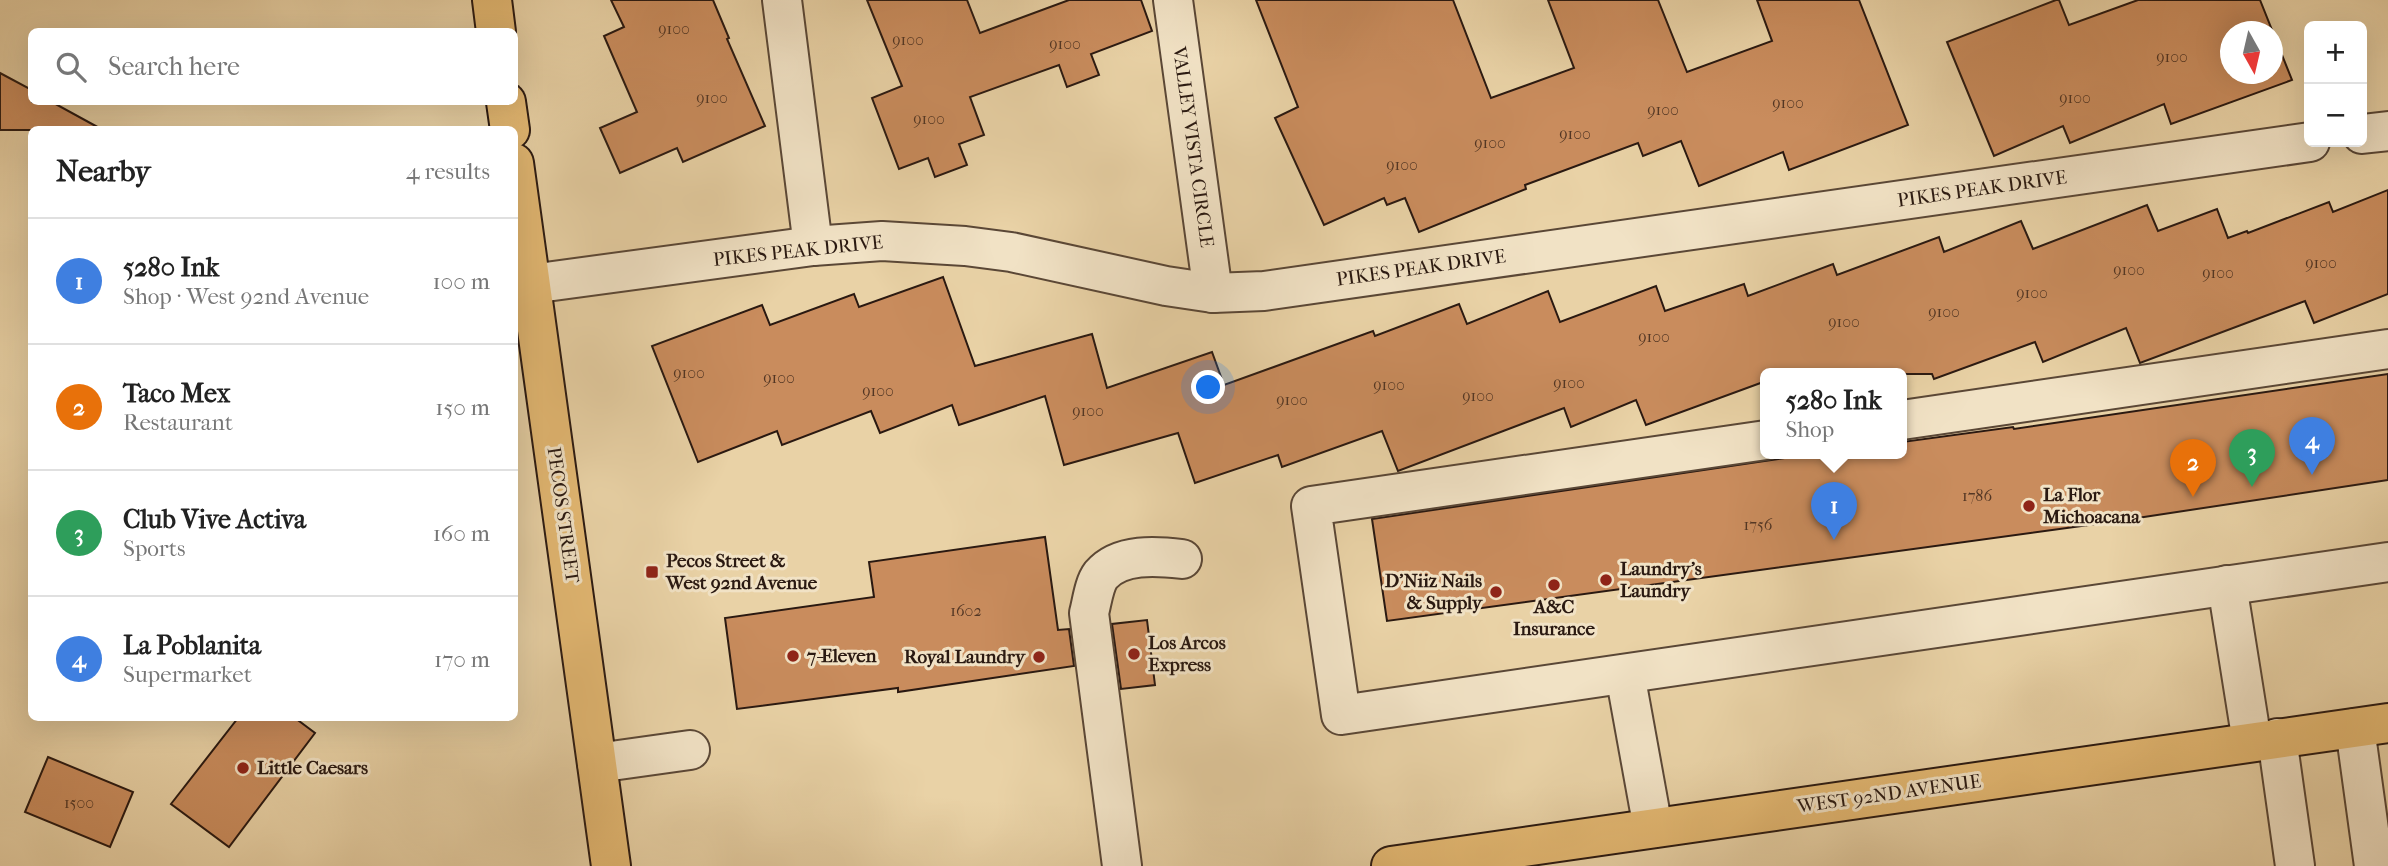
<!DOCTYPE html>
<meta charset="utf-8">
<style>
:root{--surface:#fff;--page:#f6f6f6;--text:#222;--muted:#767676;--line:#e0e0e0;--accent:#0f766e}
body{margin:0;font-family:"IM FELL French Canon",serif;background:var(--page);color:var(--text)}
.controls{position:absolute;right:21px;top:21px;display:grid;overflow:hidden;border-radius:10px;box-shadow:0 7px 28px #0002}
.controls button{width:63px;height:63px;display:grid;place-items:center;padding:0;border:0;border-bottom:2px solid var(--line);background:var(--surface);color:var(--text);font:35px sans-serif}
.compass{position:absolute;left:2220px;top:21px;width:63px;height:63px;border-radius:50%;background:var(--surface);box-shadow:0 7px 28px #0002;rotate:172deg}
.you{position:absolute;left:1209px;top:388px;width:24px;height:24px;margin:-18px;border:5px solid #fff;border-radius:50%;background:#1a73e8;box-shadow:0 0 0 10px #1a73e833}
.badge{display:grid;place-items:center;width:46px;height:46px;border-radius:50%;background:var(--accent);color:#fff;font-size:23px;font-weight:700}
.pin{position:absolute;translate:-50% -58px;filter:drop-shadow(0 2px 4px #0008)}
.pin::after{content:'';position:absolute;top:37px;width:24px;height:21px;background:inherit;clip-path:polygon(0 0,100% 0,50% 100%)}
.popup{position:absolute;left:1760px;top:368px;width:147px;height:91px;box-sizing:border-box;display:grid;place-content:center;border-radius:10px;background:var(--surface);filter:drop-shadow(0 2px 5px #0005);font-size:23px;white-space:nowrap;color:var(--muted)}
.popup b{font-size:26px;color:var(--text)}
.popup::after{content:'';position:absolute;left:50%;top:100%;margin-left:-14px;border:14px solid transparent;border-top-color:var(--surface)}
.list{margin:0;padding:0;list-style:none}
h2{display:flex;justify-content:space-between;align-items:center;height:91px;margin:0;padding:0 28px;font-size:30px}
h2 small{font-size:23px;font-weight:400;color:var(--muted)}
.list li{display:grid;grid-template-columns:46px 1fr auto;gap:21px;align-items:center;box-sizing:border-box;height:126px;padding:0 28px;border-top:2px solid var(--line)}
.list b{display:block;font-size:26px;white-space:nowrap}
.list p{margin:0;font-size:23px;white-space:nowrap;color:var(--muted)}
.list em{font-size:23px;font-style:normal;color:var(--muted)}
.icon{flex:none;width:38px;height:38px;fill:none;stroke:currentColor;stroke-width:2;stroke-linecap:round;stroke-linejoin:round}
.map{position:relative;flex:none;width:2388px;height:866px;overflow:hidden}
.search{position:absolute;background:var(--surface);box-shadow:0 7px 28px #0002;left:28px;top:28px;width:490px;height:77px;display:flex;align-items:center;gap:18px;box-sizing:border-box;padding:0 24px;border-radius:10px;color:var(--muted);font-size:26px}
.panel{position:absolute;background:var(--surface);box-shadow:0 7px 28px #0002;left:28px;top:126px;width:490px;height:595px;border-radius:10px}
.map>svg:first-child{display:block}
</style>
<div class="map">
<svg width="2388" height="866" viewBox="0 0 2388 866">
<rect width="100%" height="100%" fill="#e9d2a6"/>
<filter id="stains"><feTurbulence type="fractalNoise" baseFrequency=".00286" numOctaves="4"/><feColorMatrix values="0 0 0 0 .2 0 0 0 0 .09 0 0 0 0 .02 0 0 0 .5 -.17"/></filter>
<radialGradient id="worn" r=".72"><stop offset=".6" stop-color="#630" stop-opacity="0"/><stop offset="1" stop-color="#630" stop-opacity=".3"/></radialGradient>
<!-- building -->
<g fill="#c98c5d" stroke="#2a1911" stroke-width="2" fill-rule="evenodd">
<path d="M611 0H713L729 38 727 39 765 126 683 162 677 148 620 173 600 128 637 112 604 36 624 27Z"/>
<path d="M867 0H967L980 33 1069 0H1141L1152 31 1091 54 1099 75 1067 87 1059 65 970 97 984 135 959 144 967 165 935 177 928 158 899 169 872 98 902 86Z"/>
<path d="M1256 0H1453L1491 98 1574 68 1548 0H1658L1687 72 1772 41 1757 0H1859L1908 125 1789 170 1783 152 1699 186 1681 141 1643 156 1638 143 1525 185 1526 189 1419 232 1405 198 1387 205 1384 198 1324 225 1275 118 1298 107Z"/>
<path d="M2056 0H2059L2069 25 2138 0H2260L2292 80 2171 124 2164 104 2070 143 2063 126 1994 156 1947 42ZM2230 32H2272V74H2230Z"/>
<path d="M0 73 32 90V102H52L103 130H0Z"/>
<path d="M2388 190V294L2314 323 2305 301 2140 363 2126 328 2043 362 2035 342 1934 379 1932 374H1766V381L1646 425 1636 400 1571 427 1564 408 1398 471 1382 431 1282 467 1278 455 1195 483 1178 433 1064 465 1045 396 959 425 952 405 880 433 871 411 782 445 777 431 698 462 652 346 762 305 770 325 854 294 859 307 943 277 975 366 1092 334 1107 388 1212 352 1224 385 1373 331 1375 336 1459 304 1467 324 1548 291 1560 322 1656 286 1665 311 1744 284 1748 296 1833 264 1837 275 1939 237 1944 252 2021 221 2033 249 2147 205 2158 231 2217 209 2228 238 2247 231 2248 233 2329 202 2333 212Z"/>
<path d="M2388 374V480L2111 522 1387 621 1372 519 1812 454H1902V442L2013 427 2014 429Z"/>
<path d="M1045 537 1058 630 1069 629 1074 666 898 692V688L737 709 725 618 874 597 869 562Z"/>
<path d="M1147 620 1155 685 1121 689 1112 624Z"/>
<path d="M238 718H295L315 733 229 847 171 804Z"/>
<path d="M48 757 133 792 110 847 25 812Z"/>
</g>
<g fill="none" stroke-linecap="round" stroke-linejoin="round">
<!-- minor casing -->
<g stroke="#5a4736" stroke-width="42">
<g id="minor">
<path d="M782 0 813 246"/>
<path d="M1173 0 1213 293"/>
<path d="M2362 134 2388 131"/>
<path d="M531 284 813 246 882 241 965 246 1011 252 1166 286 1213 293 1264 291 2310 142"/>
<path d="M1902 420 2388 349"/>
<path d="M1766 440 1311 506 1341 715 2388 562"/>
<path d="M2227 585 2252 742"/>
<path d="M1625 674 1653 828"/>
<path d="M2355 728 2374 866"/>
<path d="M2277 738 2295 866"/>
<path d="M597 763 690 750"/>
<path d="M1122 866 1089 613C1092 602 1094 584 1101 575 1120 553 1157 556 1182 559"/>
</g>
</g>
<!-- major casing -->
<g stroke="#2a1911" stroke-width="42">
<g id="major">
<path d="M492 0 496 32"/>
<path d="M506 102 510 130"/>
<path d="M514 163 611 866"/>
<path d="M1391 866 2388 723"/>
</g>
</g>
<!-- minor -->
<use href="#minor" stroke="#f1e2c5" stroke-width="38"/>
<!-- major -->
<use href="#major" stroke="#e4b973" stroke-width="38"/>
</g>
<!-- markers -->
<g fill="#8f2418" stroke="#f1e2c5" stroke-width="2.5">
<circle cx="2029" cy="506" r="7"/>
<rect x="645" y="565" width="14" height="14" rx="3.5"/>
<circle cx="1606" cy="580" r="7"/>
<circle cx="1554" cy="585" r="7"/>
<circle cx="1496" cy="592" r="7"/>
<circle cx="1134" cy="654" r="7"/>
<circle cx="793" cy="656" r="7"/>
<circle cx="1039" cy="657" r="7"/>
<circle cx="243" cy="768" r="7"/>
</g>
<g text-anchor="middle" dominant-baseline="central" stroke-width="6" stroke-linejoin="round" paint-order="stroke">
<!-- number labels -->
<g font-size="16" fill="#523624">
<text x="674" y="28">9100</text>
<text x="908" y="39">9100</text>
<text x="1065" y="43">9100</text>
<text x="2172" y="56">9100</text>
<text x="712" y="97">9100</text>
<text x="2075" y="97">9100</text>
<text x="1788" y="102">9100</text>
<text x="1663" y="109">9100</text>
<text x="929" y="118">9100</text>
<text x="1575" y="133">9100</text>
<text x="1490" y="142">9100</text>
<text x="1402" y="164">9100</text>
<text x="2321" y="262">9100</text>
<text x="2129" y="269">9100</text>
<text x="2218" y="272">9100</text>
<text x="2032" y="292">9100</text>
<text x="1944" y="311">9100</text>
<text x="1844" y="321">9100</text>
<text x="1654" y="336">9100</text>
<text x="689" y="372">9100</text>
<text x="779" y="377">9100</text>
<text x="1569" y="382">9100</text>
<text x="1389" y="384">9100</text>
<text x="878" y="390">9100</text>
<text x="1478" y="395">9100</text>
<text x="1292" y="399">9100</text>
<text x="1088" y="410">9100</text>
<text x="1977" y="495">1786</text>
<text x="1758" y="524">1756</text>
<text x="966" y="610">1602</text>
<text x="79" y="802">1500</text>
</g>
<!-- street labels -->
<g font-size="19" fill="#2a1911" stroke="#f1e2c5">
<text transform="translate(1193 147) rotate(82)">VALLEY VISTA CIRCLE</text>
<text transform="translate(1982 189) rotate(-8)">PIKES PEAK DRIVE</text>
<text transform="translate(798 251) rotate(-6)">PIKES PEAK DRIVE</text>
<text transform="translate(1421 268) rotate(-8)">PIKES PEAK DRIVE</text>
<text transform="translate(563 515) rotate(82)">PECOS STREET</text>
<text transform="translate(1889 794) rotate(-8)">WEST 92ND AVENUE</text>
</g>
<!-- poi labels -->
<g font-size="19" font-weight="bold" fill="#2a1911" stroke="#f1e2c5" text-anchor="start">
<text x="2043" y="495">La Flor<tspan x="2043" dy="22">Michoacana</tspan></text>
<text x="666" y="561">Pecos Street &amp;<tspan x="666" dy="22">West 92nd Avenue</tspan></text>
<text x="1620" y="569">Laundry's<tspan x="1620" dy="22">Laundry</tspan></text>
<text x="1482" y="581" text-anchor="end">D'Niiz Nails<tspan x="1482" dy="22">&amp; Supply</tspan></text>
<text x="1554" y="607" text-anchor="middle">A&amp;C<tspan x="1554" dy="22">Insurance</tspan></text>
<text x="1148" y="643">Los Arcos<tspan x="1148" dy="22">Express</tspan></text>
<text x="807" y="656">7-Eleven</text>
<text x="1025" y="657" text-anchor="end">Royal Laundry</text>
<text x="257" y="768">Little Caesars</text>
</g>
</g>
<rect width="100%" height="100%" filter="url(#stains)"/>
<rect width="100%" height="100%" fill="url(#worn)"/>
</svg>
<div class="controls">
<button>+</button>
<button>−</button>
</div>
<svg class="compass" viewBox="-18 -18 36 36"><path d="M0-13l5 13h-10z" fill="#e53935"/><path d="M0 13l5-13h-10z" fill="#767676"/></svg>
<div class="you"></div>
<div class="pin badge" style="left:1834px;top:540px;background:#3f7fe0">1</div>
<div class="popup"><b>5280 Ink</b>Shop</div>
<div class="pin badge" style="left:2193px;top:497px;background:#e8710a">2</div>
<div class="pin badge" style="left:2252px;top:487px;background:#2e9e5b">3</div>
<div class="pin badge" style="left:2312px;top:475px;background:#3f7fe0">4</div>
<div class="search"><svg class="icon" aria-label="search" viewBox="0 0 24 24"><circle cx="10" cy="10" r="6"/><path d="M15 15l6 6"/></svg>Search here</div>
<section class="panel">
<h2>Nearby<small>4 results</small></h2>
<ul class="list">
<li><span class="badge" style="background:#3f7fe0">1</span><div><b>5280 Ink</b><p>Shop · West 92nd Avenue</p></div><em>100 m</em></li>
<li><span class="badge" style="background:#e8710a">2</span><div><b>Taco Mex</b><p>Restaurant</p></div><em>150 m</em></li>
<li><span class="badge" style="background:#2e9e5b">3</span><div><b>Club Vive Activa</b><p>Sports</p></div><em>160 m</em></li>
<li><span class="badge" style="background:#3f7fe0">4</span><div><b>La Poblanita</b><p>Supermarket</p></div><em>170 m</em></li>
</ul>
</section>
</div>
